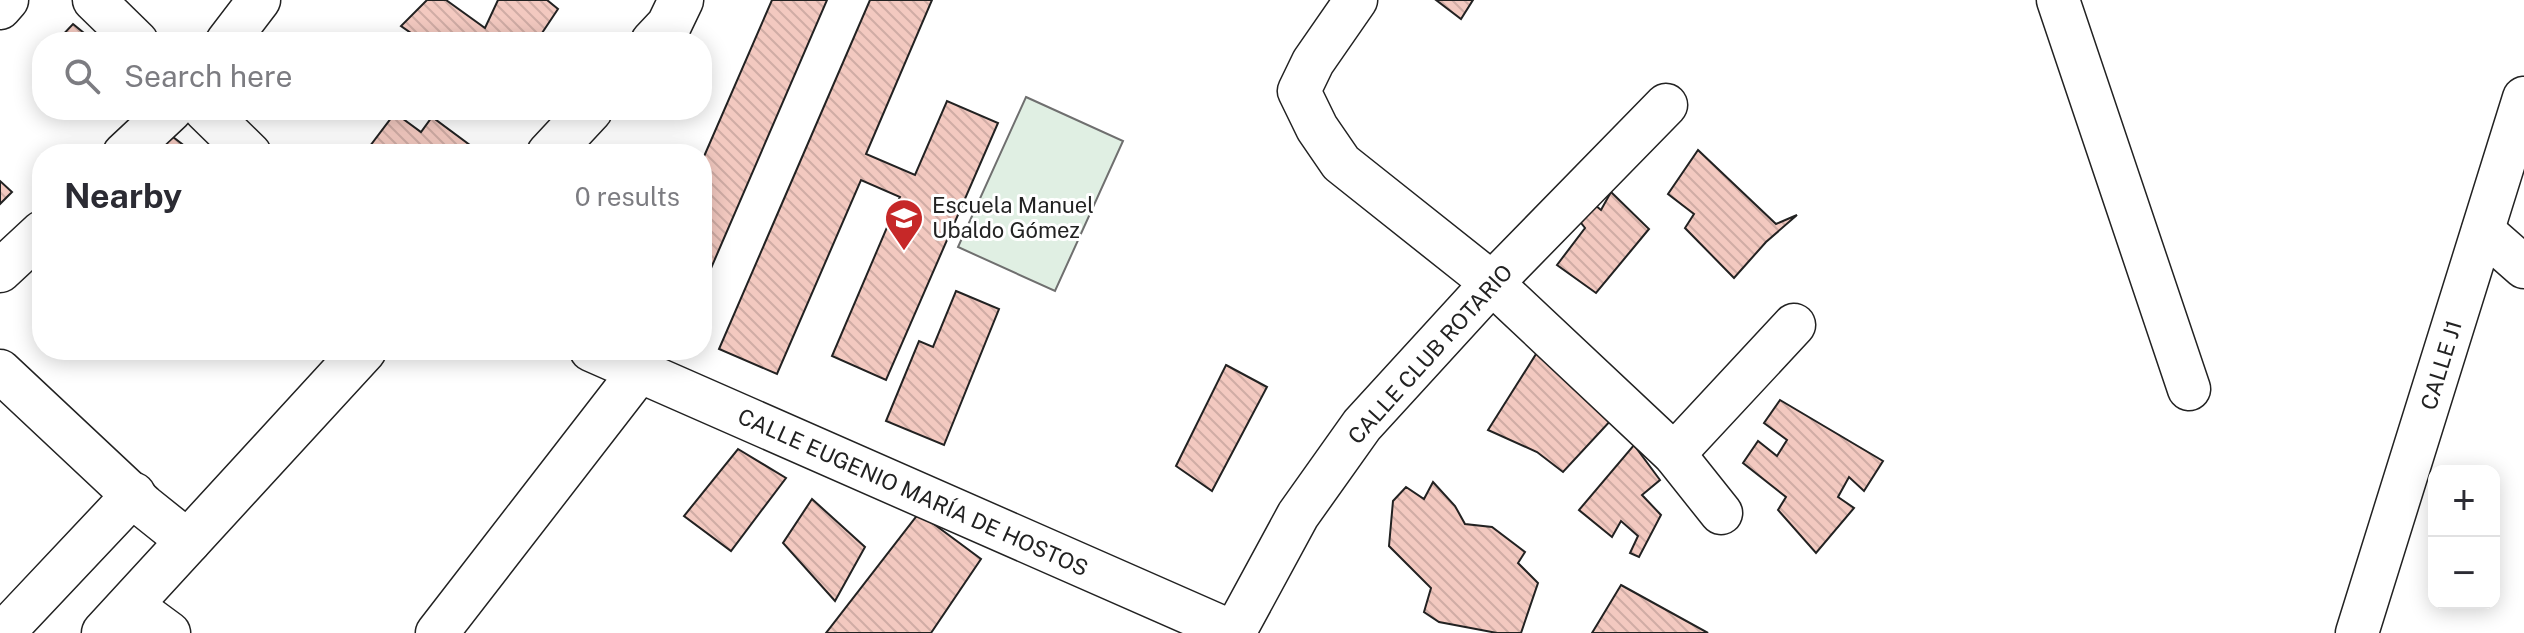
<!DOCTYPE html>
<meta charset="utf-8">
<style>
:root{--surface:#fff;--page:#f2f2f3;--text:#2b2b33;--muted:#7c7c81;--line:#e1e1e2}
body{margin:0;font-family:"Public Sans",sans-serif;background:var(--page);color:var(--text)}
.controls{position:absolute;right:24px;bottom:24px;display:grid;overflow:hidden;border-radius:16px;box-shadow:0 4px 20px #0003}
.controls button{width:72px;height:72px;display:grid;place-items:center;padding:0;border:0;border-bottom:2px solid var(--line);background:var(--surface);color:var(--text);font:40px sans-serif}
.list{margin:0;padding:0;list-style:none}
h2{display:flex;justify-content:space-between;align-items:center;height:104px;margin:0;padding:0 32px;font-size:34px}
h2 small{font-size:26px;font-weight:400;color:var(--muted)}
.icon{flex:none;width:44px;height:44px;fill:none;stroke:currentColor;stroke-width:2;stroke-linecap:round;stroke-linejoin:round}
.map{position:relative;flex:none;width:2524px;height:633px;overflow:hidden}
.search{position:absolute;background:var(--surface);box-shadow:0 4px 20px #0003;left:32px;top:32px;width:680px;height:88px;display:flex;align-items:center;gap:20px;box-sizing:border-box;padding:0 28px;border-radius:32px;color:var(--muted);font-size:30px}
.panel{position:absolute;background:var(--surface);box-shadow:0 4px 20px #0003;left:32px;top:144px;width:680px;height:216px;border-radius:32px}
.map>svg:first-child{display:block}
</style>
<div class="map">
<svg width="2524" height="633" viewBox="0 0 2524 633">
<defs>
<pattern id="building-back-hatch" width="6" height="6" patternUnits="userSpaceOnUse" patternTransform="scale(2)"><rect width="6" height="6" fill="#f3c9c0"/><path d="M-1 5l2 2M0 0l6 6M5-1l2 2" fill="none" stroke="#d0aca5"/></pattern>
</defs>
<rect width="100%" height="100%" fill="#fff"/>
<!-- park -->
<path fill="#e0efe3" stroke="#6f6f6f" stroke-width="2" d="M1026 97 1123 141 1055 291 958 247Z"/>
<!-- building -->
<g fill="url(#building-back-hatch)" stroke="#222" stroke-width="2">
<path d="M427 0H446L485 28 498 0H547L558 9 536 42H424L401 26Z"/>
<path d="M772 0H827L702 289V161Z"/>
<path d="M870 0H932L866 154 915 175 947 101 998 123 886 380 832 356 900 197 861 180 777 374 719 349Z"/>
<path d="M1436 0H1473L1461 19Z"/>
<path d="M73 24 95 42H56Z"/>
<path d="M395 113 421 132 432 117 482 154H373L367 150Z"/>
<path d="M164 130 195 154H145Z"/>
<path d="M1698 150 1776 224 1797 215 1766 242 1734 278 1685 228 1694 214 1668 194Z"/>
<path d="M0 181 12 192 0 204Z"/>
<path d="M1611 192 1649 229 1596 293 1557 265 1585 228 1570 209 1583 195 1601 210Z"/>
<path d="M956 291 999 309 944 445 886 421 919 341 933 347Z"/>
<path d="M1543 343 1613 418 1563 472 1537 452 1488 430Z"/>
<path d="M1226 365 1267 387 1212 491 1176 466Z"/>
<path d="M1780 400 1883 461 1864 491 1849 477 1838 497 1854 508 1816 553 1778 510 1786 497 1743 463 1758 441 1777 456 1787 440 1764 423Z"/>
<path d="M1634 445 1660 480 1642 495 1661 515 1639 557 1630 553 1638 536 1621 521 1612 537 1579 510Z"/>
<path d="M738 449 786 478 731 551 684 516Z"/>
<path d="M1433 482 1455 506 1465 524 1492 527 1525 552 1518 563 1538 583 1521 633H1497L1439 622 1424 612 1431 588 1389 546 1393 501 1406 487 1424 499Z"/>
<path d="M812 499 865 547 835 601 783 543Z"/>
<path d="M919 513 981 559 931 633H826Z"/>
<path d="M1621 585 1708 633H1592Z"/>
</g>
<g fill="none" stroke-linecap="round" stroke-linejoin="round">
<!-- minor casing -->
<g stroke="#222" stroke-width="45">
<g id="minor">
<path d="M94 0 137 42"/>
<path d="M1356 0 1313 62 1299 91 1317 128 1341 163 1492 283 1674 454 1721 513"/>
<path d="M2058 0 2189 389"/>
<path d="M0 8 7 0"/>
<path d="M227 42 259 0"/>
<path d="M205 110 250 154"/>
<path d="M124 154 171 110"/>
<path d="M2483 231 2524 267"/>
<path d="M0 271 42 232"/>
<path d="M591 350 1235 633"/>
<path d="M0 371 144 506 189 542"/>
<path d="M1674 454 1794 325"/>
<path d="M131 605 169 633"/>
<path d="M3 633 134 494"/>
<path d="M437 633 639 372"/>
<path d="M1234 633 1298 515 1362 425 1492 283 1666 105"/>
<path d="M2357 633 2524 98"/>
</g>
</g>
<!-- major casing -->
<g stroke="#222" stroke-width="47">
<g id="major">
<path d="M653 42 669 25 681 0"/>
<path d="M549 154 590 110"/>
<path d="M104 633 364 350"/>
</g>
</g>
<!-- minor -->
<use href="#minor" stroke="#fff" stroke-width="42"/>
<!-- major -->
<use href="#major" stroke="#fff" stroke-width="44"/>
</g>
<!-- icons -->
<defs>
<g id="school-pin" transform="scale(2)"><path d="M0 17L-7.5 6A9.5 9.5 0 1 1 7.5 6Z" fill="#c62828" stroke="#fff"/><path d="M0-5L7-2L0 1L-7-2ZM-4 1L0 2.5L4 1V4Q0 6-4 4Z" fill="#fff"/></g>
</defs>
<g fill-rule="evenodd">
<use href="#school-pin" x="904" y="218"/>
</g>
<g text-anchor="middle" dominant-baseline="central" stroke-width="6" stroke-linejoin="round" paint-order="stroke">
<!-- poi labels -->
<g font-size="22" fill="#222" stroke="#fff" text-anchor="start">
<text x="932" y="205">Escuela Manuel<tspan x="932" dy="25">Ubaldo Gómez</tspan></text>
</g>
<!-- street labels -->
<g font-size="22" fill="#222" stroke="#fff">
<text transform="translate(1430 354) rotate(-48)">CALLE CLUB ROTARIO</text>
<text transform="translate(2441 365) rotate(-73)">CALLE J1</text>
<text transform="translate(913 492) rotate(24)">CALLE EUGENIO MARÍA DE HOSTOS</text>
</g>
</g>
</svg>
<div class="controls">
<button>+</button>
<button>−</button>
</div>
<div class="search"><svg class="icon" aria-label="search" viewBox="0 0 24 24"><circle cx="10" cy="10" r="6"/><path d="M15 15l6 6"/></svg>Search here</div>
<section class="panel">
<h2>Nearby<small>0 results</small></h2>
<ul class="list">
</ul>
</section>
</div>
